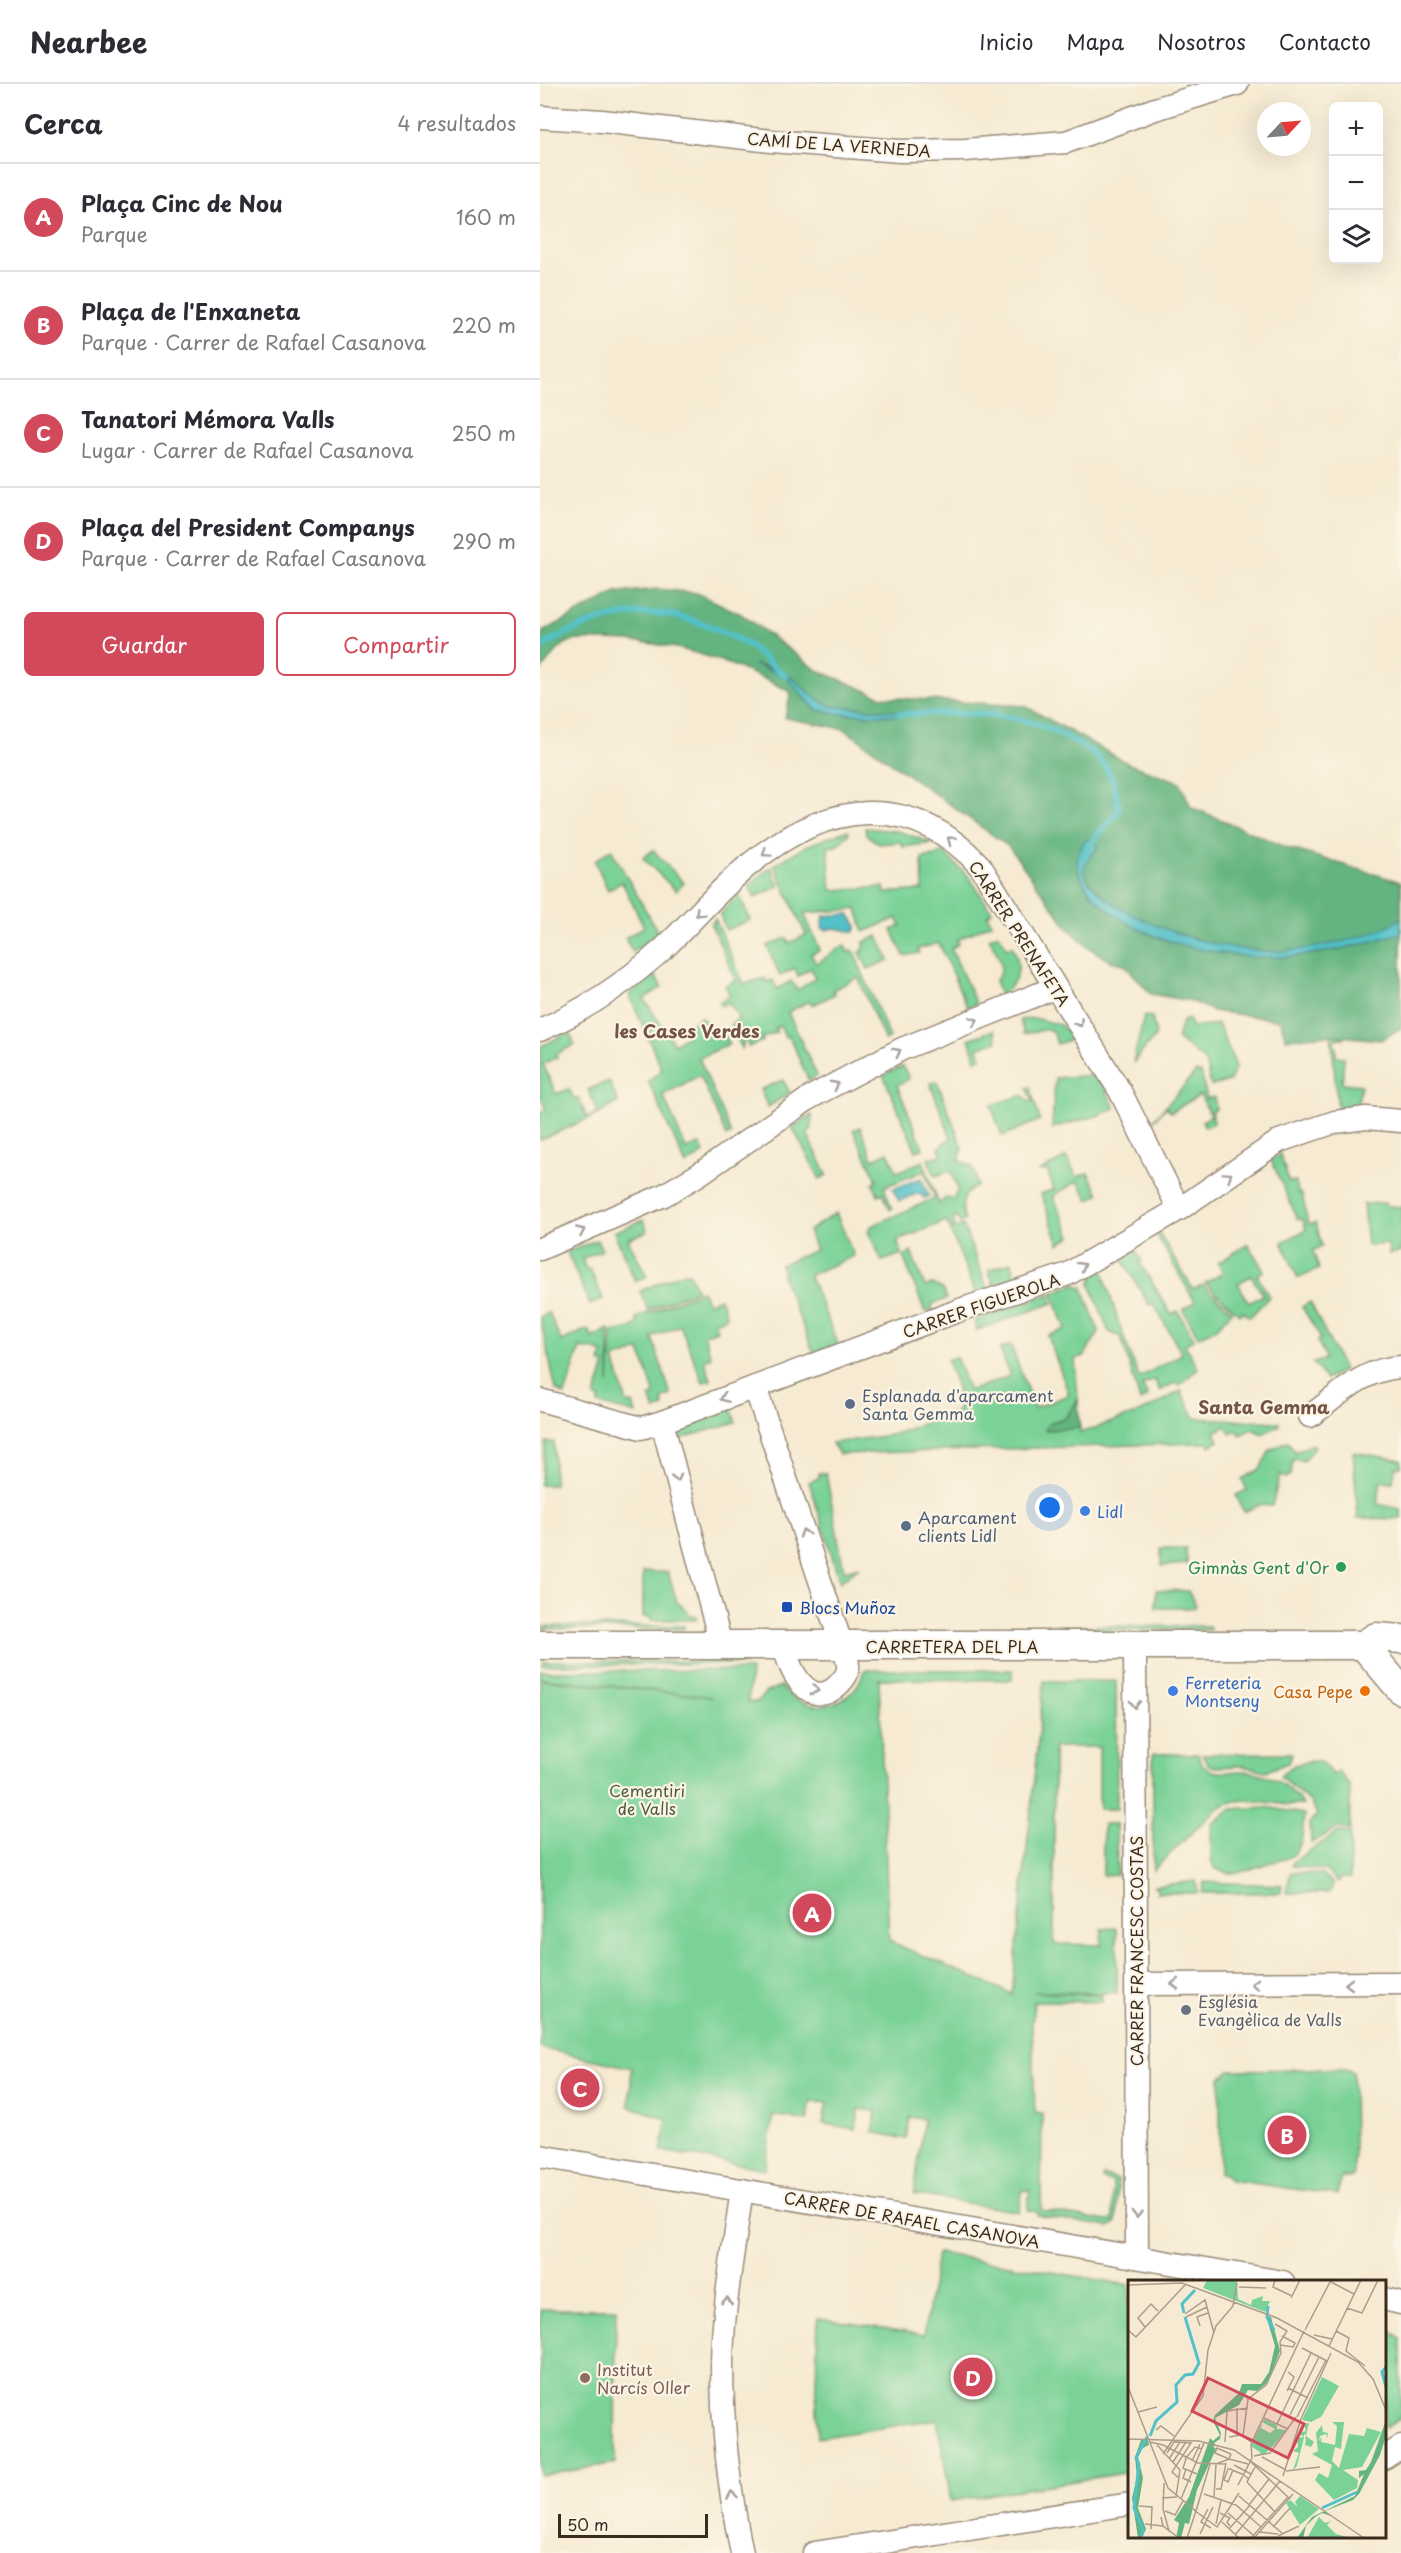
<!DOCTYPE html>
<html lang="es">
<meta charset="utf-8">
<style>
:root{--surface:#fff;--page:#f7f7f7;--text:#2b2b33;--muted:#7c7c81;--line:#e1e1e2;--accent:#d1495b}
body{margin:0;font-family:"Playpen Sans",sans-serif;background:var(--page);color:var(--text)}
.controls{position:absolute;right:18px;top:18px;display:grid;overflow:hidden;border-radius:9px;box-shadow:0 6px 24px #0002}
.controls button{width:54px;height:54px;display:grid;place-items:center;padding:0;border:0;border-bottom:2px solid var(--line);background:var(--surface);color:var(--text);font:30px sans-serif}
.compass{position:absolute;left:717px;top:18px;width:54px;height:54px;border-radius:50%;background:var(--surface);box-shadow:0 6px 24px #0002;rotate:64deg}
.scale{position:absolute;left:18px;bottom:15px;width:150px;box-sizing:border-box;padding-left:6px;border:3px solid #3b2a1e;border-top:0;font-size:16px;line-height:21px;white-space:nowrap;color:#3b2a1e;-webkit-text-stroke:4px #fcf5e5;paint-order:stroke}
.you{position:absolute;left:510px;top:1424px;width:21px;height:21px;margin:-15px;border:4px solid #fff;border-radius:50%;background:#1a73e8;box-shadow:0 0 0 9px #1a73e833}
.badge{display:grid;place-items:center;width:39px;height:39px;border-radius:50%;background:var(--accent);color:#fff;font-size:20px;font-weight:700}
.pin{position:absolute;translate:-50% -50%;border:3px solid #fff;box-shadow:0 2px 6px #0006}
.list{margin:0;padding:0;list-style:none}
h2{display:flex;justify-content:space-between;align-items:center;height:78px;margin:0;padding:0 24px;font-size:26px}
h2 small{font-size:20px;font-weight:400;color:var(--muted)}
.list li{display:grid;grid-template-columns:39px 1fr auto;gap:18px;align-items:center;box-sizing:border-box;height:108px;padding:0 24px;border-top:2px solid var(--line)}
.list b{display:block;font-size:22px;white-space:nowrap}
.list p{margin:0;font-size:20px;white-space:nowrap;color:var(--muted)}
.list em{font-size:20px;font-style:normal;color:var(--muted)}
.actions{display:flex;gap:12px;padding:18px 24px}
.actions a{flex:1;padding:14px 0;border:2px solid var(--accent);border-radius:9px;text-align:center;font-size:21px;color:var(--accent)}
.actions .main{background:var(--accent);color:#fff}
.icon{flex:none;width:33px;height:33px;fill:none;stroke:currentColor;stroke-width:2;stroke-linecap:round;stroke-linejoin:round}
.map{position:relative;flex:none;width:861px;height:2469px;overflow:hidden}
header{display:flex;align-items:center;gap:36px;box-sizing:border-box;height:84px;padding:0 30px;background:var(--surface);border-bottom:2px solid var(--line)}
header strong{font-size:28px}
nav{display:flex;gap:33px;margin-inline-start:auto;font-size:21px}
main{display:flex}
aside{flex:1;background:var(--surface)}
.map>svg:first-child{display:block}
</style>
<header>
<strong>Nearbee</strong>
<nav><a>Inicio</a><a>Mapa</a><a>Nosotros</a><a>Contacto</a></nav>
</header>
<main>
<aside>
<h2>Cerca<small>4 resultados</small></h2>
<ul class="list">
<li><span class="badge">A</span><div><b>Plaça Cinc de Nou</b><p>Parque</p></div><em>160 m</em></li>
<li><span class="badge">B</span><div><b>Plaça de l'Enxaneta</b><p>Parque · Carrer de Rafael Casanova</p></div><em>220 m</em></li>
<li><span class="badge">C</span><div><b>Tanatori Mémora Valls</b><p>Lugar · Carrer de Rafael Casanova</p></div><em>250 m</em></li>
<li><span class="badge">D</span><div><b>Plaça del President Companys</b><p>Parque · Carrer de Rafael Casanova</p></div><em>290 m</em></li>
</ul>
<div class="actions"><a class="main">Guardar</a><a>Compartir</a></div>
</aside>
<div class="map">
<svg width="861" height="2469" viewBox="0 0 861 2469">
<rect width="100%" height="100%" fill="#fcf5e5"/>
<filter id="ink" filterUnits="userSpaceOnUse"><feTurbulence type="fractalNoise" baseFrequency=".0167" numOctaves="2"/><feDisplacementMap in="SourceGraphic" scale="12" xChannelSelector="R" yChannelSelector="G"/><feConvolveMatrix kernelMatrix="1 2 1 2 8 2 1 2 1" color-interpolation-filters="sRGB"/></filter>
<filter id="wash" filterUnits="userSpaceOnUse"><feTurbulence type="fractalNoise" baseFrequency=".008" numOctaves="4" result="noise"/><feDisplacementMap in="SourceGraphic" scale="24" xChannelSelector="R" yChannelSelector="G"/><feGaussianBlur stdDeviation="1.35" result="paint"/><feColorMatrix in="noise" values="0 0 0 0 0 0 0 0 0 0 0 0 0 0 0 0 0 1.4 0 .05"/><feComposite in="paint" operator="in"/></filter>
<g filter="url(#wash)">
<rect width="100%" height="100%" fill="#f6ead2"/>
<!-- green -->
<g fill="#7ad298" stroke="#5a7e5b" stroke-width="1.5" fill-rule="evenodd">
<path d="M325 744 358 747 392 759 363 763 360 758 339 760 326 750Z"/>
<path d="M308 746 309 750 296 762 288 763 291 806 344 803 345 809 383 806 382 774 396 772 402 767 430 794 452 828 447 831 452 839 417 856 419 860 411 864 436 920 427 923 399 859 378 865 379 869 364 872 352 846 361 842 357 834 324 848 317 825 264 829 280 866 271 870 276 880 304 861 308 868 313 866 350 954 345 957 318 893 293 906 295 910 273 921 270 917 248 928 277 992 269 997 249 952 245 953 240 942 235 944 237 948 222 954 223 957 208 963V957H204L202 965 191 940 199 934 188 918 182 922 179 919 190 911 185 902 196 896 171 840 175 835 204 900 224 894 227 898 233 896 237 905 251 897 258 906 275 894 271 884 258 892 255 884 240 892 227 862 247 854 249 859 266 851 234 781 266 762Z"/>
<path d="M71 765 118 848 93 868 85 854 104 843 82 798 68 806 55 777Z"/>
<path d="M113 766 144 799 136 807 103 774Z"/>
<path d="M231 783 239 802 215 813 209 801Z"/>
<path d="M199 810 210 836 186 846 180 831Z"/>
<path d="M459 850 467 864 472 862C483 881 479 900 460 911L455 897C469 884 456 868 449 854Z"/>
<path d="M338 852 349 876 328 885 320 868 324 866V858Z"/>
<path d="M114 891 122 903 104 915 134 960 148 951 144 945 161 933 174 951 183 945 189 960 159 974 191 1050 187 1053 160 991 123 1011 146 1065 160 1060 164 1069 146 1081 108 997 122 986 89 910Z"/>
<path d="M604 932 612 933 616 951 593 979Z"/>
<path d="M494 934 520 941 535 954 517 960 513 948 508 945 484 950 480 936Z"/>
<path d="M649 934 651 943 678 940 696 982 690 997 671 1002 665 977 637 955 642 938Z"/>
<path d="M454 946 457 957 438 964 441 974 436 976 429 955Z"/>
<path d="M29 948 35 961 16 970 17 973 3 980 16 1010 29 1005 34 1015 38 1013 47 1034 58 1028 48 1006 69 997 78 1018 59 1030 0 1056V1028L6 1026 0 1011V963Z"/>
<path d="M791 950 805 952 804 954 795 955 793 960 796 963V972L804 973 802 999 821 1001 817 1024 798 1026Z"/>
<path d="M363 982 369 995 357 1001 382 1061 383 1065 376 1067 343 991Z"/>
<path d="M656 988 661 989 667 1015 674 1013 676 1025 672 1027 674 1039 665 1043 662 1037 671 1032 660 1011 631 1028 626 1023 609 1041Z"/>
<path d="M558 991 575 1024 557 1032 512 1044 515 994Z"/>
<path d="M243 996 250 1009 228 1023 220 1006Z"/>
<path d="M397 997 423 1065 419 1076 433 1083 438 1102C422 1108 420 1122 425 1136L420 1139 417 1133 413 1135 415 1141 409 1143 406 1137 357 1157 362 1170 342 1177 328 1147 331 1142 395 1114 384 1087 344 1103 352 1124 350 1126 343 1109 338 1111 333 1099 337 1096 313 1046 320 1043 333 1075 348 1068 357 1088 383 1077 399 1120 406 1114H414L418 1105 411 1087 395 1092 388 1075 402 1071 399 1063 411 1054 390 999Z"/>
<path d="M490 1003 500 1036 462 1052 451 1021 483 1011 489 1018 493 1017 487 1004Z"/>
<path d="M272 1031 271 1046 267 1049 287 1091 280 1095 252 1043Z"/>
<path d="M740 1070 749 1098 755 1097 759 1110H762L768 1140 776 1139 782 1163 773 1166 779 1185 758 1194 742 1158 766 1146 762 1134 758 1136 731 1076Z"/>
<path d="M526 1073 537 1093 548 1089 559 1110 549 1116 538 1097 513 1112 531 1152 519 1160 501 1110 514 1105 507 1086 498 1088Z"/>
<path d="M846 1119 847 1122 861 1123V1168L849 1170 848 1160 827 1162 823 1120Z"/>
<path d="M296 1129 314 1172 269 1191 298 1260 274 1269 242 1192 244 1191 240 1181 276 1166 268 1147Z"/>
<path d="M103 1136 108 1147 88 1155 107 1192 95 1197 74 1148Z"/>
<path d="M423 1141 448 1206 436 1210 410 1146Z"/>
<path d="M620 1150 653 1205 663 1201 692 1227 677 1244 658 1253 643 1225 655 1218 617 1152Z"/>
<path d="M57 1156 62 1166 42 1175 47 1187 50 1185 63 1215 50 1221 27 1168Z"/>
<path d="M708 1160 724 1187 717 1191 729 1213 710 1233 703 1227 700 1231 665 1199 683 1189 678 1179ZM711 1192 723 1211 709 1219 698 1199Z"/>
<path d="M595 1165 602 1176 599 1177 631 1230 638 1227 654 1255 645 1261 658 1284 639 1302 636 1298 620 1307 615 1296 602 1301 608 1313 600 1317 581 1253 569 1248 550 1200 553 1195 551 1191 562 1184 579 1240 599 1294 642 1270 613 1219 609 1221 581 1173Z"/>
<path d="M371 1168 385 1203 392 1200 403 1205 407 1215 392 1220 393 1226 385 1228 363 1172Z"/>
<path d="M472 1178 475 1194 454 1202 448 1186Z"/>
<path d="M142 1189H149L157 1206 108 1226 100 1207Z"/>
<path d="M536 1199 538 1203 542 1202 559 1248 544 1272 535 1275 538 1316 526 1333 505 1346 540 1344V1349L604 1327 641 1307 655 1334 738 1338 740 1341 722 1350 712 1345 700 1351 697 1346 690 1350 686 1342 675 1348 679 1357 670 1362 668 1359H662L299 1370 292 1359 351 1351 417 1328 419 1321 415 1310 419 1309 407 1276 416 1273 429 1307 470 1292 460 1265 471 1261 494 1324 529 1311 508 1252 526 1245 512 1209Z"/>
<path d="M162 1207 168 1219 180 1214 187 1233 174 1238 177 1246 164 1251 171 1273 164 1276 171 1296 163 1298 140 1241 112 1253 131 1311 122 1315 124 1323 115 1326 110 1313 115 1311 100 1266 74 1275 87 1320 93 1319 96 1330 58 1320 60 1315 55 1313 65 1281 60 1279 63 1269 50 1264 49 1266 40 1264 25 1311 16 1306 0 1233 9 1229 21 1257 48 1245 52 1254 69 1245V1299L72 1248 91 1244 98 1239 96 1234Z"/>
<path d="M509 1210 513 1219 437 1246 434 1237Z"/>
<path d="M770 1218 804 1286 786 1295 773 1279 784 1276 785 1272 777 1257 781 1254 762 1223Z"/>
<path d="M190 1322 196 1338 140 1355 136 1341Z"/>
<path d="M748 1357 755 1368 773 1360 775 1364 764 1377 753 1375 751 1391 746 1394 740 1390 732 1422 719 1421 704 1428 696 1411 707 1406 702 1395 720 1385 730 1366Z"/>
<path d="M6 1358H14V1401H0Z"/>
<path d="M813 1368 861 1376V1383H855L853 1398 841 1397 837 1420 861 1425V1435L818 1434Z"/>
<path d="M279 1389H286L304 1487 319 1483 300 1498 269 1398 279 1394Z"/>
<path d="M621 1464H646L647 1480 621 1482Z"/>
<path d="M103 1488H128L137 1518 148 1527V1532H156V1536H111L110 1533H103Z"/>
<path d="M616 1506 648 1507 656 1521 654 1524H616Z"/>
<rect x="3" y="1542" width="141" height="3"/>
<path d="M517 1542H669L670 1546H518Z"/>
<path d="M4 1577H206V1580L3 1581Z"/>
<path d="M211 1586 208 1618H217L226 1608 241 1602C265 1634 314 1626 324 1586H472V1596L339 1595 349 1857 472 1910 504 1597H576L577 1725H559V1663H514V1860L561 1861 562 1845 577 1844V1909L494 1908 562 1911V1918L494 1917 492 1940 495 2029 502 2030 501 2126 568 2137 573 2136V2099L563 2095V2091L578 2096 577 2138 569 2143 497 2131V2128L487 2126 490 2107 483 2106 478 2128 374 2110 384 2035 370 2033 366 2055 333 2048 336 2027 319 2025 316 2045 283 2040 287 2019 271 2017 267 2037 233 2031 225 2085 121 2067 127 2035 89 2022 92 1984 0 1964V1595L172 1613 0 1594V1587Z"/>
<path d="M752 1669 748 1679 726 1687 702 1682 674 1683 668 1680 662 1670Z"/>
<path d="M613 1670H658C659 1678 663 1684 672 1687 680 1690 691 1687 700 1687 725 1687 749 1700 763 1721 734 1724 704 1706 677 1725L613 1786Z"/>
<path d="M773 1677 781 1678 793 1691 798 1687 810 1702V1746L798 1744 771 1759 770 1738 777 1731 771 1719 740 1692 754 1681Z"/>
<path d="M726 1723 764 1730C763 1743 764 1759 754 1770 747 1777 737 1776 728 1779 710 1785 694 1795 675 1784L671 1776V1741L690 1725Z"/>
<path d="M563 1740H576L577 1791 563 1792Z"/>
<path d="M798 1748 810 1749V1794H802L798 1798 785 1786 752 1782 753 1778Z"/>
<path d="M751 1788 782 1790 793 1799 790 1809H746Z"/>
<path d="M656 1797 658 1809H617V1803L613 1802Z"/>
<path d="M664 1798 742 1801 741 1809H662Z"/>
<path d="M690 1986 805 1985 813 1988 814 2090 812 2093H802L797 2111 690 2096 685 2090H680V1994Z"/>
<path d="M397 2169 589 2201V2388L411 2417 397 2335 278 2354 276 2302 278 2234 384 2251Z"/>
<path d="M0 2225H76L75 2379 0 2392Z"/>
<path d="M845 2245 861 2254V2334L845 2344Z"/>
</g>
<!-- forest -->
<g fill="#63b480" stroke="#4f6f4f" stroke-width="1.5">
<path d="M118 505 157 509 201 530 277 586 342 613 485 622 589 680 640 698 651 723 748 764 861 798V944L841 956 789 951 746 955 740 936 673 927 651 917 611 910 584 880 570 877 548 863 528 844 469 763 304 645 245 634 251 608C191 577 130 555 61 556 50 556 35 554 25 560 15 567 7 578 0 588L2 548 76 509Z"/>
<path d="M538 1316 540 1344 505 1346 509 1339 526 1333Z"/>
</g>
<!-- water -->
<g fill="#53c1c9" stroke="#477674" stroke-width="1.5">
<path d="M214 580 246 589 274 613 290 622 355 627 372 632 302 630 276 626 247 594Z"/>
<path d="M546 755 559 762C554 768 545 777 544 785 543 792 550 799 555 804 590 842 696 872 747 867 782 863 832 854 861 834V849C828 859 793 868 758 872 695 879 590 859 550 808 536 790 532 773 546 755Z"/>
<path d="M309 830 317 842 315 848 294 844 286 846 282 844 284 832Z"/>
<path d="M381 1094 389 1112 384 1114 379 1109 359 1117 353 1105Z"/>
</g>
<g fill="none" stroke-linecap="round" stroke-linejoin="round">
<!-- stream -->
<g stroke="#53c1c9" stroke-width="6">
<path d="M0 564C31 543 75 528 113 529 142 530 180 545 205 559 219 567 230 582 245 591"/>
<path d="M359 630C423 630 474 622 533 657 545 664 557 670 565 682 574 695 576 711 579 726L547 764"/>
</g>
</g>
</g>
<g filter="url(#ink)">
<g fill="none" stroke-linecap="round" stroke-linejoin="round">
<!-- minor casing -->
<g stroke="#988a78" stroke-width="25">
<g id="minor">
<path d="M0 33 62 37 231 57 360 67 425 66 526 58 615 25 697 0"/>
<path d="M0 946C44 927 86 898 122 866 152 838 178 806 210 780 287 717 371 706 441 783L580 1007 639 1125"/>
<path d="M0 1165 124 1111 158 1091 271 1013 362 965 514 904"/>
<path d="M215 1303 302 1562C305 1569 309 1578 308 1585 307 1592 303 1596 298 1601 271 1628 247 1586 245 1561"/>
<path d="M0 1316 101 1344 122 1338 420 1226 528 1190 641 1124 739 1057 795 1038 826 1034 861 1037"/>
<path d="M770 1332C800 1311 822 1285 861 1283"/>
<path d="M122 1338 181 1561"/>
<path d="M595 1562 597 2173"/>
<path d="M597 1900 861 1899"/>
<path d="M0 2072 743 2198"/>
<path d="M844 2215 861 2219"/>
<path d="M844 2374 861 2363"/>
<path d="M202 2469C189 2407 182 2342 182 2279 183 2221 194 2163 202 2106"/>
<path d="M274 2469 590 2420"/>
</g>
</g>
<!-- major casing -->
<g stroke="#988a78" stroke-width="31">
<g id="major">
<path d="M0 1561H823"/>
<path d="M823 1561 861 1606"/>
<path d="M823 1561 836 1553 861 1555"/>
</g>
</g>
<!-- minor -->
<use href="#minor" stroke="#fff" stroke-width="22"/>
<!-- major -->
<use href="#major" stroke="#fff" stroke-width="28"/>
</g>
<!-- one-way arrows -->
<defs><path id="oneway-chevron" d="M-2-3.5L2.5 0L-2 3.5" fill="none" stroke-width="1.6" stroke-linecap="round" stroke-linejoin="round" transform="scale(1.5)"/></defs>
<g stroke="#a79f9a">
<use href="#oneway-chevron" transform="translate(411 756) rotate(-142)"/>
<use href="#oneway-chevron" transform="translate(226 769) rotate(145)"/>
<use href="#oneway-chevron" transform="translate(159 829) rotate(135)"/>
<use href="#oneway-chevron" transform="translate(434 937) rotate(-20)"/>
<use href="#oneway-chevron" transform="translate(539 939) rotate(57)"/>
<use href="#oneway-chevron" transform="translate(357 968) rotate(-27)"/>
<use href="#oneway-chevron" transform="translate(295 1001) rotate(-28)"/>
<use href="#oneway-chevron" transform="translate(688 1092) rotate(-35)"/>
<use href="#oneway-chevron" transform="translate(41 1147) rotate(-24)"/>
<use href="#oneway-chevron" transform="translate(542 1182) rotate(-30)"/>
<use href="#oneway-chevron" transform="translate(184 1314) rotate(159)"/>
<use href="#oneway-chevron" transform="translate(137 1394) rotate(75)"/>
<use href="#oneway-chevron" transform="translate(264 1449) rotate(-108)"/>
<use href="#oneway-chevron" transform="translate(275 1606) rotate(15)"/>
<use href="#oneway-chevron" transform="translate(595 1620) rotate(90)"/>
<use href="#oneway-chevron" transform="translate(635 1900) rotate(180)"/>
<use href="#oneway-chevron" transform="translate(715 1900) rotate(180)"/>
<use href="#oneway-chevron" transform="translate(809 1900) rotate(180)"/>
<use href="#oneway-chevron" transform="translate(597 2130) rotate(90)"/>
<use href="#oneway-chevron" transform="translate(187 2217) rotate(-84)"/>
<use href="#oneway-chevron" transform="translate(192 2411) rotate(-99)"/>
</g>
</g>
<!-- markers -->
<g fill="#5c6f8a" stroke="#fcf5e5" stroke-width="2">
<circle cx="310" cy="1320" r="6"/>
<circle cx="366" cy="1442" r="6"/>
</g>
<g fill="#3f7fe0" stroke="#fcf5e5" stroke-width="2">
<circle cx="545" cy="1427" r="6"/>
<circle cx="633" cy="1607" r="6"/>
</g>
<circle fill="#2e9e5b" stroke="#fcf5e5" stroke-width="2" cx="801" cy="1483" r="6"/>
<rect fill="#1a4fb4" stroke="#fcf5e5" stroke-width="2" x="241" y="1517" width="12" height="12" rx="3"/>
<circle fill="#e8710a" stroke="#fcf5e5" stroke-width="2" cx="825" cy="1607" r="6"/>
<circle fill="#6b7280" stroke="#fcf5e5" stroke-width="2" cx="646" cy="1926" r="6"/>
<circle fill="#8d6e63" stroke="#fcf5e5" stroke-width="2" cx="45" cy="2294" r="6"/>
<g text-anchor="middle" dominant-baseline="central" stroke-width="4.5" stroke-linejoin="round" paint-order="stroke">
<!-- street labels -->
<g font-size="16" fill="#3b2a1e" stroke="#fcf5e5">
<text transform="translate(299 60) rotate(4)">CAMÍ DE LA VERNEDA</text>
<text transform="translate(480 849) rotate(57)">CARRER PRENAFETA</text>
<text transform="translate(441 1221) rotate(-19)">CARRER FIGUEROLA</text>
<text x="412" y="1562">CARRETERA DEL PLA</text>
<text transform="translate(596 1867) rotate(-90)">CARRER FRANCESC COSTAS</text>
<text transform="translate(372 2135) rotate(10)">CARRER DE RAFAEL CASANOVA</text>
</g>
<!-- service labels -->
<g font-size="16" fill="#4e5e75" stroke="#fcf5e5" text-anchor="start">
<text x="322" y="1311">Esplanada d'aparcament<tspan x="322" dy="18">Santa Gemma</tspan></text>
<text x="378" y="1433">Aparcament<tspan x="378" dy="18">clients Lidl</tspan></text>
</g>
<!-- shop labels -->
<g font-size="16" fill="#366cbe" stroke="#fcf5e5" text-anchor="start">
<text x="557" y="1427">Lidl</text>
<text x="645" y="1598">Ferreteria<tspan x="645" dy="18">Montseny</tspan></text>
</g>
<!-- leisure labels -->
<g font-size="16" fill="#27864d" stroke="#fcf5e5" text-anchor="end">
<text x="789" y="1483">Gimnàs Gent d'Or</text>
</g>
<!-- transit labels -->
<g font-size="16" fill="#164399" stroke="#fcf5e5" text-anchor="start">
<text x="259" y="1523">Blocs Muñoz</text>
</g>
<!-- food labels -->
<g font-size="16" fill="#c56008" stroke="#fcf5e5" text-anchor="end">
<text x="813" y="1607">Casa Pepe</text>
</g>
<!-- park labels -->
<g font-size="16" fill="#4e5c43" stroke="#fcf5e5">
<text x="107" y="1706">Cementiri<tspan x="107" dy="18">de Valls</tspan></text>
</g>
<!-- worship labels -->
<g font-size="16" fill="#5b616d" stroke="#fcf5e5" text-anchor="start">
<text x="658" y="1917">Església<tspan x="658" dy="18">Evangèlica de Valls</tspan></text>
</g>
<!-- education labels -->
<g font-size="16" fill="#785e54" stroke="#fcf5e5" text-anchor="start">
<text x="57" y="2285">Institut<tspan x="57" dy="18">Narcís Oller</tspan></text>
</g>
<!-- neighbourhood labels -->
<g font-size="18" font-weight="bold" fill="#735346" stroke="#fcf5e5">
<text x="147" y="946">les Cases Verdes</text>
<text x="724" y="1322">Santa Gemma</text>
</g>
</g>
<!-- overview -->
<g transform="translate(588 2196)">
<rect width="258" height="258" fill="#f6ead2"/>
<path d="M79 0H114L109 1 110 19 123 25 124 20 135 16 134 21H142L137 32 75 8ZM194 97 211 106 193 137 183 142 174 140ZM136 139 149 145V149L158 150 146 165 136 175H129L133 173 123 166 134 143 133 148 142 153 147 149 134 142ZM204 142H216L213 169 207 167 204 181 211 188 221 154 236 156 239 148 253 152 234 187 215 190 230 200 229 208 206 220 187 200 191 193 200 198 204 185 184 174 190 171 188 153 194 145 195 152 200 153 199 158 198 154 192 156 191 161 194 157 193 162 207 165 209 146ZM181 143 178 156 186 162 183 167 177 165 178 159 177 158 178 155 176 154V158L169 185V186L165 190 171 173 165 171 170 167 169 158 176 157 170 153 178 151 176 144ZM172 216 191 229 172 245 158 223 162 220 170 227 167 222ZM191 237 197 243 203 241 199 245 208 254 223 258H179Z" fill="#7ad298"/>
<path d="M138 36 143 37 152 71 140 102 129 111 120 110 111 125 87 138 93 153 92 159 86 163 89 166H85L88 169 69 210 61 244 57 243 53 258H48L51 243 46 240 61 217 82 158 85 161 92 155 85 141 87 135 111 113 114 104H133L141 92 147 66ZM258 140V156L252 175 231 214 225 220 197 231 203 236 194 233 187 237 178 246 175 258H169L184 237 227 216 236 194 231 198V191L238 190 243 182ZM13 160H20L21 165 13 169 10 177 15 198 10 228 18 249 14 258H10L4 218 9 197 7 177Z" fill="#63b480"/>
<path fill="none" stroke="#53c1c9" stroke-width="3" d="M140 26 139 37 146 50M56 33 54 24 67 10M258 87 254 92 258 107M22 156 28 141 49 122 48 105 57 95 65 94 71 83 57 37M194 228 229 212M13 258 15 250 6 228 11 184 8 178 19 157"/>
<path fill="none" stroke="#ab9d8a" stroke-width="1.5" d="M147 0 145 7 164 16M203 2 226 14M0 5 54 3 149 38 230 82 245 99 258 130M111 7 138 8M163 18 172 0M219 28 234 33 250 0M57 34 77 20 86 53M58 37 79 27M72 46 69 37 80 33M17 47 10 38 23 24 30 31M0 50 8 57 58 4M177 50 203 0M208 51 221 58 218 71 237 86M186 55 204 59M152 65 165 67 167 63 154 56M201 66 233 0M174 68 199 81M0 107 40 208 68 231M160 108 180 118M159 111 166 97 160 92M109 128V155M10 132 29 127M162 135 191 77M169 137 198 80M136 138 160 149M173 139 203 73M149 144 183 73M28 150 33 146 46 156M115 156 120 119 138 105 153 73 152 62 159 51 147 44M101 157 113 155 124 162M0 159 71 161 106 170 236 258M22 162 35 165 70 183 98 184M97 162 99 131 120 128M29 165 52 190 48 217 34 218M39 173 46 162 63 163 44 192 51 198M35 174 75 116 80 70 88 46 105 26 109 3M103 174 89 168 87 173 101 179 103 174M126 176 142 173 168 137M134 177 158 190M41 179 52 162M57 179 67 167 74 169M58 179 55 188 69 194M64 181 72 164M122 181 162 219M45 182 58 162M88 184 101 179 120 184M106 185 123 194M127 187 119 202 147 232M58 189 55 198 63 202M105 190 100 202 96 200 100 189H103L104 190 114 194 121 199M158 191 192 187M155 196 173 139M36 203 35 229 41 251M110 205 124 178 123 164 176 51M88 209H93L98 183M76 214 108 225 133 247M111 216 155 254M86 217 88 184M53 219 76 163M121 225 141 199M11 226 24 227 23 249M80 229 73 242 83 248M66 230 89 247 111 213M37 231 47 235 55 221M68 231 82 184M92 233 102 238 99 242 102 246M100 233 125 255M33 237 35 246 51 258M94 242 111 258M17 244 35 246M88 244 93 220M145 247 162 228M101 249 122 225M131 252 150 254M72 254 85 227M107 255 152 201M150 256 171 246M59 258 68 231M123 258 160 217M126 258 165 214"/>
<path fill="#d1495b" fill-opacity="0.15" stroke="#d1495b" stroke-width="3" d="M80 98 176 144 160 178 64 131Z"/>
<rect width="258" height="258" fill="none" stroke="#3b2a1e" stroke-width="3"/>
</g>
</svg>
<div class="controls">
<button>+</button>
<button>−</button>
<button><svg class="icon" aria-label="layers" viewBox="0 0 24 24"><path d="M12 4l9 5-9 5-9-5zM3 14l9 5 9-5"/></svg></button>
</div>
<svg class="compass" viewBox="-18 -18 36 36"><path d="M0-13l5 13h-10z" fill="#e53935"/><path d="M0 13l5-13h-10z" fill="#7c7c81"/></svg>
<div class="scale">50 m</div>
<div class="you"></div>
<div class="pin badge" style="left:272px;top:1829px">A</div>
<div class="pin badge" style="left:747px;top:2051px">B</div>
<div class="pin badge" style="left:40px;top:2004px">C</div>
<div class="pin badge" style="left:433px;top:2293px">D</div>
</div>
</main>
